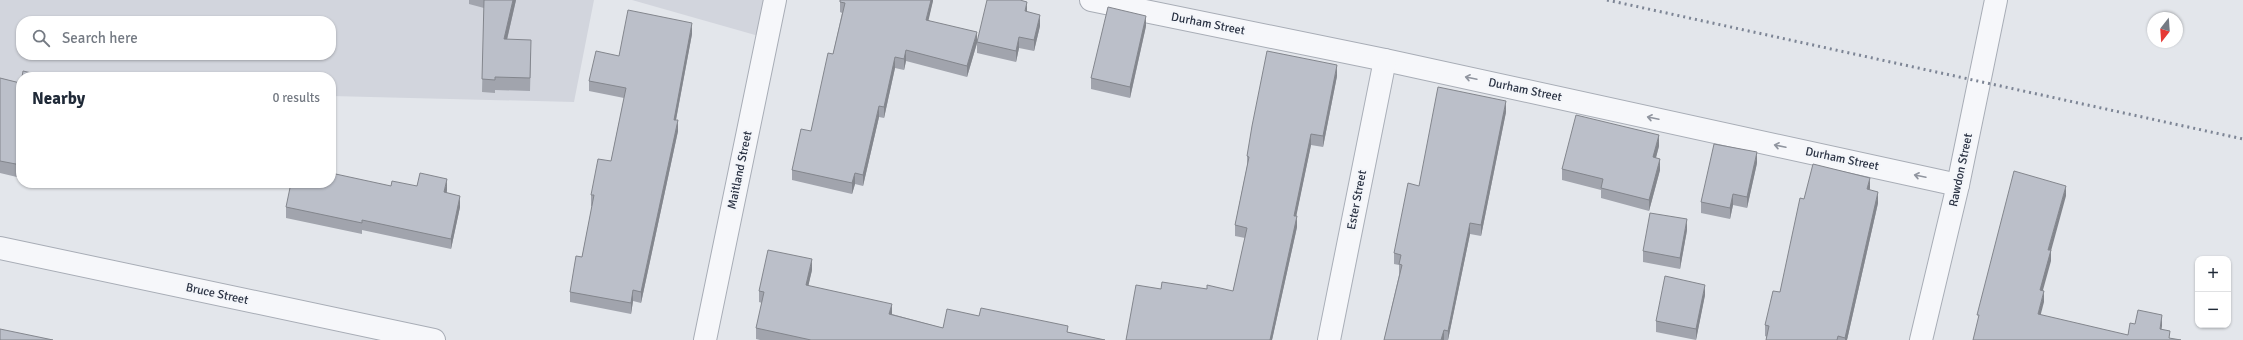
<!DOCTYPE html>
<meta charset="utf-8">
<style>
:root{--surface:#fff;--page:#f6f6f7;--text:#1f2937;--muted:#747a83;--line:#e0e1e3}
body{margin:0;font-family:Signika,sans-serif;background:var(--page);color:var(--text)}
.controls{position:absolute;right:12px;bottom:12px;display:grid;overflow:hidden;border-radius:8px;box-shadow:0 1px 3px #0004}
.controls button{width:36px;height:36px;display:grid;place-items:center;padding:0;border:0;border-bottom:1px solid var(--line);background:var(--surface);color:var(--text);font:20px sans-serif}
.compass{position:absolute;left:2147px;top:12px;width:36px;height:36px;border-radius:50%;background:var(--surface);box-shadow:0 1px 3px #0004;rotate:197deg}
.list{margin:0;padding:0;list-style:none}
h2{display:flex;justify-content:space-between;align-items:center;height:52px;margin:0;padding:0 16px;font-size:17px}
h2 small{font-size:13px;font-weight:400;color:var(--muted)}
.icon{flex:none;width:22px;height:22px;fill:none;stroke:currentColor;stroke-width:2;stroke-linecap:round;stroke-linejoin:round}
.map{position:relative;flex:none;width:2243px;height:340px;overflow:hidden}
.search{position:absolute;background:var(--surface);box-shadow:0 1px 3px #0004;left:16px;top:16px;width:320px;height:44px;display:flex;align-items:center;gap:10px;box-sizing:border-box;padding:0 14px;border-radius:16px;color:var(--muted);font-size:15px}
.panel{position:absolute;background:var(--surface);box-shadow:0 1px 3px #0004;left:16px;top:72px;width:320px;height:116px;border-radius:16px}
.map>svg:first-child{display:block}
</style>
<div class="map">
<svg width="2243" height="340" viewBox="0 0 2243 340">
<rect width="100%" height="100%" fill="#e3e6eb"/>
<!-- built -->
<g fill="#d2d5dd" fill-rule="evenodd">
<path d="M0 0H594L574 102 331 96V77H21V88H0ZM21 21H331V55H21Z"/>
<path d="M632 0H776L766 38Z"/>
</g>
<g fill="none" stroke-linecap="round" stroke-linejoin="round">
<!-- minor casing -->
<g stroke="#a8adb6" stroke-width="24">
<g id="minor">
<path d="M1091 0 1385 60 1958 185"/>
<path d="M0 248 434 340"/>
<path d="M705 340 775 0"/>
<path d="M1329 340 1385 60"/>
<path d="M1921 340 1958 185 1996 0"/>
</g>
</g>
<!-- minor -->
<use href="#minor" stroke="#f6f7fa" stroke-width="22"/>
<!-- rail -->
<path stroke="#7d8595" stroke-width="3" stroke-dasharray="2 4" stroke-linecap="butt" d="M1607 0 2243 139"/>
</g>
<!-- wall -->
<g fill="#a1a4ad">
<path d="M469 0H516L507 40 531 53 530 91 495 90V93L482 92 484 8 469 4Z"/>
<path d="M933 0 928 20 977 43 967 77 906 61 904 70 895 68 884 118 879 117 863 186 855 184 852 194 792 180V170L811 131 833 54 842 13 840 12V2Z"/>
<path d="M1027 12 1040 26 1034 51 1019 48 1016 62 977 53V42Z"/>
<path d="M1146 26 1130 98 1091 89V78Z"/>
<path d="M692 34 676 120 678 131 641 303 633 301 631 314 570 302V292L582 257 592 206H591V195L611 161 624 98 589 91V81Z"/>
<path d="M1337 76 1323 147 1311 145 1296 216 1297 227 1272 340 1161 289H1207L1233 291 1245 238 1235 236V225L1247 166V156Z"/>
<path d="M0 78 20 83 21 80V178L0 173Z"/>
<path d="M1506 112 1481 236 1470 234 1448 340H1384L1399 275V265L1394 264V253L1419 186Z"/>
<path d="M1659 146 1656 158 1660 170 1649 211 1601 198V190L1562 180V169Z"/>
<path d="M1757 163 1747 208 1733 205 1730 219 1701 213V202Z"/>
<path d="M47 183H55V185Z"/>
<path d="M417 186 447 190V193L460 207 451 249 362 230V234L286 218V207Z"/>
<path d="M1870 188V190L1878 203 1847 340H1766L1767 337 1765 336V325L1780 292 1804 199Z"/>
<path d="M1687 230 1680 269 1643 262V251Z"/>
<path d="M812 270 808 286 892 314 943 328 979 316 1068 332 1105 340H760L756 339V328L762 303 759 302V291Z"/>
<path d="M1705 295 1696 340 1656 332V321Z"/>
</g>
<!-- shaded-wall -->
<g fill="#83868d">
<path d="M513 0H516L504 52V39Z"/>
<path d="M931 0H933V1L926 31V20Z"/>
<path d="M1027 2V12L1025 11Z"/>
<path d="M1040 15V26L1034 51V40Z"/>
<path d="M1146 16V26L1130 98V87Z"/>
<path d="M692 23V34L674 130V120Z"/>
<path d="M977 32V43L967 77V66Z"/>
<path d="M1019 37V48L1016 62V51Z"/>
<path d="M906 50V61L904 70V59Z"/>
<path d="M895 57V68L884 118V107Z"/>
<path d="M1337 65V76L1323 147V136Z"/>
<path d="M1506 101V112L1481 236V225Z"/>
<path d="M879 106V117L863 186V175Z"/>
<path d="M678 120V131L641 303V292Z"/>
<path d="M1311 134V145L1294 227V216Z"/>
<path d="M1659 135V146L1653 168V157Z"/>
<path d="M1757 152V163L1747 208V197Z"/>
<path d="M1660 159V170L1649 211V200Z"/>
<path d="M855 173V184L852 194V183Z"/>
<path d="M1870 178V188L1867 200V189Z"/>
<path d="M447 179V190L444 203V192Z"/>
<path d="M2066 186V196L2051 251V261L2040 301V290L2048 250Z"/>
<path d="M1878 192V203L1847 340H1845V338Z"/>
<path d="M1733 194V205L1730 219V208Z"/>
<path d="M460 196V207L451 249V239Z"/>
<path d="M1297 216V227L1272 340H1270Z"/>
<path d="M1687 219V230L1680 269V258Z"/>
<path d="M1470 223V234L1448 340V331Z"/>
<path d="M812 259V270L806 296V285Z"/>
<path d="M1705 285V295L1696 340V329Z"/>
<path d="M633 290V301L631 314V303Z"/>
<path d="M2044 291V302L2038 325V314Z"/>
<path d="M892 304V315L889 314Z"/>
<path d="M2162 315V326L2160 340V329Z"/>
<path d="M1444 330V340H1441Z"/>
</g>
<!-- building -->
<g fill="#bbbfc9" stroke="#83868d">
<path d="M484 0H513L504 39 531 40 530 78 495 77V80L482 79Z"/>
<path d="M840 0H931L926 20 977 32 967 66 906 50 904 59 895 57 884 107 879 106 863 175 855 173 852 183 792 170 801 129 811 131 828 53 833 54 845 3 840 2Z"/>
<path d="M987 0H1020L1027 2 1025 11 1040 15 1034 40 1019 37 1016 51 977 42Z"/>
<path d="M1108 7 1146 16 1130 87 1091 78Z"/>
<path d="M628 10 692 23 674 120H678L641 292 633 290 631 303 570 292 576 256 582 257 594 195H591L598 159 611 161 626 88 589 81 596 51 619 56Z"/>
<path d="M1267 51 1337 65 1323 136 1311 134 1294 216H1297L1270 340H1126L1136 285 1161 289 1162 282 1207 289V285L1233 291 1247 228 1235 225 1249 157 1247 156 1252 126Z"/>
<path d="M23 71 49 77H22Z"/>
<path d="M0 78 20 83 21 80V165L0 161Z"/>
<path d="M1438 87 1506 101 1481 225 1470 223 1448 331 1444 330 1441 340H1384L1402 265 1399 264 1401 255 1394 253 1408 183 1419 186Z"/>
<path d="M1576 115 1659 135 1653 157 1660 159 1649 200 1601 188 1603 179 1562 169Z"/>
<path d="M1714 144 1757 152 1747 197 1733 194 1730 208 1701 202Z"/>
<path d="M1813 164 1870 178 1867 189 1878 192 1845 338 1838 336 1837 340H1766L1769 326 1765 325 1773 291 1780 292 1800 198 1804 199Z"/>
<path d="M2014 171 2066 186 2048 250H2051L2040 290 2044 291 2038 314 2128 335 2130 323 2135 324 2138 310 2162 315 2160 329 2170 331 2169 338 2181 340H1973L1979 315H1977Z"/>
<path d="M331 173 391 186 392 181 417 186 420 173 447 179 444 192 460 196 451 239 362 220V223L286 207 291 183H331Z"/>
<path d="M1650 213 1687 219 1680 258 1643 251Z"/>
<path d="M768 250 812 259 806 285 892 304 889 314 943 328 947 309 979 316 981 308 1068 326 1067 332 1105 340H811L756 328 764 292 759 291Z"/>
<path d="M1665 276 1705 285 1696 329 1656 321Z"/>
<path d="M0 329 53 340H0Z"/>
</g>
<!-- one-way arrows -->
<defs><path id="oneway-shaft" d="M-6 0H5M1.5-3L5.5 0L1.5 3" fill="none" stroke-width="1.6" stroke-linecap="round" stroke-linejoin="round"/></defs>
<g stroke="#90959f">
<use href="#oneway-shaft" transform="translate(1471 78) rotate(-168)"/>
<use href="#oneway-shaft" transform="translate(1653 118) rotate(-168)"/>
<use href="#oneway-shaft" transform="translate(1780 146) rotate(-168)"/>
<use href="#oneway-shaft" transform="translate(1920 176) rotate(-168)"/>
</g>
<g text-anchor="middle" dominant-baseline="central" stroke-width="4" stroke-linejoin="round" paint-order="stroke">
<!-- street labels -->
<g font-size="12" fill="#2b3344" stroke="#f3f5f9">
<text transform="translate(1208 24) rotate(11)">Durham Street</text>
<text transform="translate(1525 90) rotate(12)">Durham Street</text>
<text transform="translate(1842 159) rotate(12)">Durham Street</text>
<text transform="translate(740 170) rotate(-78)">Maitland Street</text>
<text transform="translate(1961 170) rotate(-78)">Rawdon Street</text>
<text transform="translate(1357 200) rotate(-79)">Ester Street</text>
<text transform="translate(217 294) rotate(12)">Bruce Street</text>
</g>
</g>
</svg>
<div class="controls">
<button>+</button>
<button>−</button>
</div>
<svg class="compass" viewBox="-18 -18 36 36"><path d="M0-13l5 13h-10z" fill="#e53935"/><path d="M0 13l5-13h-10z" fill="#747a83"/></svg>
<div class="search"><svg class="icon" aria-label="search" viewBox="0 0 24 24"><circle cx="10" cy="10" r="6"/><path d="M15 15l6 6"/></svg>Search here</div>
<section class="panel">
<h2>Nearby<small>0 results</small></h2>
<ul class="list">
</ul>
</section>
</div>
